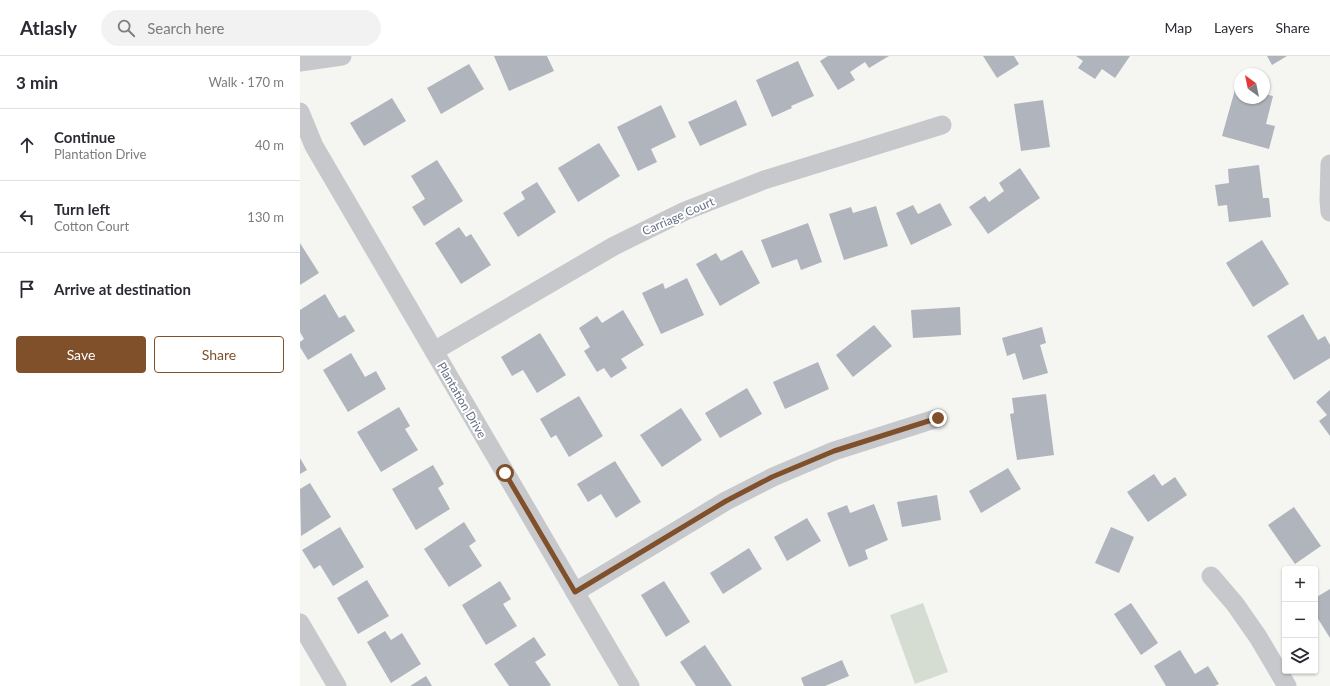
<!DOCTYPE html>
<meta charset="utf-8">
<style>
:root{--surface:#fff;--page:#f2f2f3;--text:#2b2b33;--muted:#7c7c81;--line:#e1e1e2;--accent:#80502b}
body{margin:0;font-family:Lato,sans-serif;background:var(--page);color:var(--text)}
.controls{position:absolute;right:12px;bottom:12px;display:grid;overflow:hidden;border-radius:4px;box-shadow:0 1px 3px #0004}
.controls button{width:36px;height:36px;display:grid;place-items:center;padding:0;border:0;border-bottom:1px solid var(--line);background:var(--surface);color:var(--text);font:20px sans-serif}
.compass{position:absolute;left:934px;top:12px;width:36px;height:36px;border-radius:50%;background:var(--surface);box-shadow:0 1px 3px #0004;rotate:327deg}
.stop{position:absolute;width:12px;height:12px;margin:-9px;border:3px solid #80502b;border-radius:50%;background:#fff}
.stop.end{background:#80502b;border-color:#fff;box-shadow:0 1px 4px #0008}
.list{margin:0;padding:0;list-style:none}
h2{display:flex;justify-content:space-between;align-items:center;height:52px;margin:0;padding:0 16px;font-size:17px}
h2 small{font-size:13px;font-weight:400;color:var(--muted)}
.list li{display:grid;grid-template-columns:26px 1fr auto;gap:12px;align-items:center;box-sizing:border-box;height:72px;padding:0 16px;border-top:1px solid var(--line)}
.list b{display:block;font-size:15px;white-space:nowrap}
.list p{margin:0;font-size:13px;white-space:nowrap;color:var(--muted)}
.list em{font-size:13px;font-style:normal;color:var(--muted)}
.actions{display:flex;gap:8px;padding:12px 16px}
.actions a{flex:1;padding:9px 0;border:1px solid var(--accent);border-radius:4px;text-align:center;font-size:14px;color:var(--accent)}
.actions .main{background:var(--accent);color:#fff}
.icon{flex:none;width:22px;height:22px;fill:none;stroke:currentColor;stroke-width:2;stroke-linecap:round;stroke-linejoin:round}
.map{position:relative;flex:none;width:1030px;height:630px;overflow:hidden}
header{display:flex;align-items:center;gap:24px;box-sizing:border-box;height:56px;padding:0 20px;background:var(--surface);border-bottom:1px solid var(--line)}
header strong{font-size:19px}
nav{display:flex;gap:22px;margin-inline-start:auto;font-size:14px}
.search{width:280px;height:36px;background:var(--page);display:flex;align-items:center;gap:10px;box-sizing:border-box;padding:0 14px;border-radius:22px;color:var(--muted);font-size:15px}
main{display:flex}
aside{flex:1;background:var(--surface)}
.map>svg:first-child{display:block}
</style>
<header>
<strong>Atlasly</strong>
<div class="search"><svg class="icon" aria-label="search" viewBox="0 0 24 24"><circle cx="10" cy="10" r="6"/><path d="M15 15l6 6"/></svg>Search here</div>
<nav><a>Map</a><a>Layers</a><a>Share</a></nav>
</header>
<main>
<aside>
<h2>3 min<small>Walk · 170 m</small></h2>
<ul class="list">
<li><svg class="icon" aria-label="ahead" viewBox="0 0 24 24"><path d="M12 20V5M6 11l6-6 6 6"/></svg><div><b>Continue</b><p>Plantation Drive</p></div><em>40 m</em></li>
<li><svg class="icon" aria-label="left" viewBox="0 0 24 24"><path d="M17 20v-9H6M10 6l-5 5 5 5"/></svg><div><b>Turn left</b><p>Cotton Court</p></div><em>130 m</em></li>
<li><svg class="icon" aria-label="arrive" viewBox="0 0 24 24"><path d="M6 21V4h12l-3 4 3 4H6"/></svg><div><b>Arrive at destination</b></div></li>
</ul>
<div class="actions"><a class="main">Save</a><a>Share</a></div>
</aside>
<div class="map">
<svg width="1030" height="630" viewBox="0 0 1030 630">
<rect width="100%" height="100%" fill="#f5f6f2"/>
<!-- green -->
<path fill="#d5ddd3" d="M623 547 648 616 615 628 590 559Z"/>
<!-- building -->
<g fill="#b0b4bc">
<path d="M194 0H247L254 15 209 35Z"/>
<path d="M528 0H589L569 12 565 6 550 16 555 24 538 34 520 5Z"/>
<path d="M683 0H714L719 8 697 22Z"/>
<path d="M776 0H830L815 22 802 13 795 23 778 12 783 5Z"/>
<path d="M967 0H987L972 9Z"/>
<path d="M498 5 514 40 491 50 492 52 472 61 456 24Z"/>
<path d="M169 8 184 33 141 58 127 32Z"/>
<path d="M936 30 940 31V42H964V38L973 40 966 68 975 70 969 93 922 80Z"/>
<path d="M92 42 106 65 64 90 50 67Z"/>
<path d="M436 44 447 69 400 90 388 66Z"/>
<path d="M743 44 750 91 721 95 714 48Z"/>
<path d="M361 49 376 81 351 93 357 106 338 115 317 71Z"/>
<path d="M299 87 320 120 278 146 258 112Z"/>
<path d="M137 104 163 145 124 170 112 151 125 143 111 120Z"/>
<path d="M959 109 963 142H969L971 161 929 166 927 149 918 150 915 129 929 127 928 113Z"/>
<path d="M720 112 740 142 688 178 669 151 685 140 689 146 704 135 699 127Z"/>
<path d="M237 126 256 156 218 181 203 157 225 143 221 136Z"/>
<path d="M640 147 652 169 611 189 596 157 613 149 618 158Z"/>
<path d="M576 150 588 190 544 204 529 158 551 151 553 157Z"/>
<path d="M508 167 522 206 501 214 497 203 472 212 461 184Z"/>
<path d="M159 171 166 181 171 178 191 209 161 228 135 187Z"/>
<path d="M962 184 989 228 953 251 926 207Z"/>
<path d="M0 187 19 217 0 229Z"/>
<path d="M442 194 460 227 420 250 396 208 416 197 421 205Z"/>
<path d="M387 222 404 259 361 278 342 237 363 227 365 233Z"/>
<path d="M25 238 39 262 45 259 55 275 8 304 0 291V286L4 283 0 276V254Z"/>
<path d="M660 251 661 279 613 282 611 254Z"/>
<path d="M323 254 344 289 321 303 327 312 311 322 304 312 297 316 284 295 290 291 279 272 297 260 302 267Z"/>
<path d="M1003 258 1018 284 1025 280 1030 289V302L994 324 967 280Z"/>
<path d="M574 269 592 290 553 321 536 299Z"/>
<path d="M742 271 746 287 740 289 748 317 723 324 715 297 707 300 702 282Z"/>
<path d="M240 277 266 319 237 337 223 314 212 320 201 301Z"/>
<path d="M51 297 65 321 76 315 86 333 48 356 23 314Z"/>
<path d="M518 306 529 333 485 353 473 326Z"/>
<path d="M447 332 462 358 420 382 405 357Z"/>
<path d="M1030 334V380L1019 365 1027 359 1016 346Z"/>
<path d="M746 338 754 399 717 404 710 358 714 357 712 342Z"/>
<path d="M279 340 303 380 269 401 256 379 251 382 240 363Z"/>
<path d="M99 351 110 370 105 373 118 394 81 416 57 376Z"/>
<path d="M381 352 402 384 362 411 340 379Z"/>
<path d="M0 402 7 414 0 418Z"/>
<path d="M315 405 341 446 316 462 301 438 288 446 277 428Z"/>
<path d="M133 409 144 428 138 432 150 453 116 474 92 433Z"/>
<path d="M708 412 721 433 681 457 669 435Z"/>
<path d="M854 418 862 430 875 421 887 439 848 466 827 436Z"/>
<path d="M10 427 31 461 1 480 0 433Z"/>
<path d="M637 439 641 464 602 471 597 446Z"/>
<path d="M574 448 588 484 565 494 568 503 549 511 527 457 547 449 550 457Z"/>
<path d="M994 451 1021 490 995 508 968 469Z"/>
<path d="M507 462 521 485 487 505 474 481Z"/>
<path d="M164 466 176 485 169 490 182 510 149 531 124 493Z"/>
<path d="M40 471 64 511 33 530 20 509 14 513 2 494Z"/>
<path d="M811 471 834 481 819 517 795 507Z"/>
<path d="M449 492 462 513 423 538 410 517Z"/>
<path d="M67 524 89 560 58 578 37 542Z"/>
<path d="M200 525 211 543 203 548 217 570 186 589 162 549Z"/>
<path d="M364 525 390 566 366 581 341 539Z"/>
<path d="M1030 533V582L1015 558V542Z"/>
<path d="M831 547 858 587 841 599 814 558Z"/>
<path d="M85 575 91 584 102 577 121 608 91 627 67 586Z"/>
<path d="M234 581 246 599 235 606 251 629 249 630H209L194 608Z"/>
<path d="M405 589 432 630H396L380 606Z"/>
<path d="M880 594 895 618 908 610 919 628 915 630H866L854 610Z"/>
<path d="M542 604 549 620 525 630H504L501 622Z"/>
<path d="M126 620 132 630H110Z"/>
</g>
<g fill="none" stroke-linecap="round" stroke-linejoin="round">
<!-- street -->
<g stroke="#c6c8cc" stroke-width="19">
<path d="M0 6 42 0"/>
<path d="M0 56 14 90 330 630"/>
<path d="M1030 108 1029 144 1030 156"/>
<path d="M134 295 314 190 385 155 464 124 642 69"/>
<path d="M911 520 935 548 958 581 987 630"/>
<path d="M275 536 426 445 473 421 534 395 638 362"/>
<path d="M0 567 37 630"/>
</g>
</g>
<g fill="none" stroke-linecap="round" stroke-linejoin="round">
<!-- route -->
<path stroke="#80502b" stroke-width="5" d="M205 417 275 536 426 445 472 421 534 395 638 362"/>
</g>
<g text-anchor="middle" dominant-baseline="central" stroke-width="4" stroke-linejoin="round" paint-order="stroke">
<!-- street labels -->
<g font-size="12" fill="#646e84" stroke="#fff">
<text transform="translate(378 160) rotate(-24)">Carriage Court</text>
<text transform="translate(162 344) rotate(60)">Plantation Drive</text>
</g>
</g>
</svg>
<div class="controls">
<button>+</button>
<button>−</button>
<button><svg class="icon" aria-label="layers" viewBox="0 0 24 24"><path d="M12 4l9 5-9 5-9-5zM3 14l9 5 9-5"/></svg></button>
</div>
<svg class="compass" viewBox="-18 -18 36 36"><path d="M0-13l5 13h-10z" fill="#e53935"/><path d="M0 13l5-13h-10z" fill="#7c7c81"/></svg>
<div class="stop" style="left:205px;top:417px"></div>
<div class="stop end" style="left:638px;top:362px"></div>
</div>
</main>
